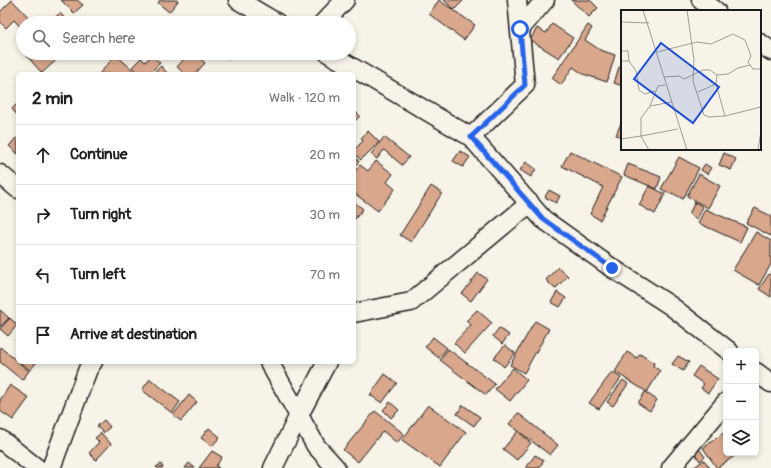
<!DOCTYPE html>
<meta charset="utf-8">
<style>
:root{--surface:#fff;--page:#f2f2f2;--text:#202124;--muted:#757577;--line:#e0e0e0}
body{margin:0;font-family:Pangolin,sans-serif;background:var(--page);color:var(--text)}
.controls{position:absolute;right:12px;bottom:12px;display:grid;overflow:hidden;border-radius:6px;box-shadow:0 2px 6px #0003}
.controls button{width:36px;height:36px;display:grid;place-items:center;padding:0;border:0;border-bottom:1px solid var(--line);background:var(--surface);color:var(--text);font:20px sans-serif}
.stop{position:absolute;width:12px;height:12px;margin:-9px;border:3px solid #2563eb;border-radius:50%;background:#fff}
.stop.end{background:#2563eb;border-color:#fff;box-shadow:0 1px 4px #0008}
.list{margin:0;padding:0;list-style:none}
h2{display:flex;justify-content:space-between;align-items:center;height:52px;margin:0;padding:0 16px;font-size:17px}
h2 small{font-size:13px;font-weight:400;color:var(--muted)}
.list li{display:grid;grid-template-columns:26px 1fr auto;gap:12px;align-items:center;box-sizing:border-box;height:60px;padding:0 16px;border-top:1px solid var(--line)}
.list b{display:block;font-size:15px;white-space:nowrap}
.list em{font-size:13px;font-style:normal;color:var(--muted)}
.icon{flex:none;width:22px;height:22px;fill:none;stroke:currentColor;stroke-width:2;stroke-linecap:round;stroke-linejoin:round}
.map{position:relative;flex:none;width:771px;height:468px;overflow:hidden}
.search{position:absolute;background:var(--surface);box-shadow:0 2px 6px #0003;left:16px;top:16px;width:340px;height:44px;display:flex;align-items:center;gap:10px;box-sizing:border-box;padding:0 14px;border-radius:22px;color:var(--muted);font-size:15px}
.panel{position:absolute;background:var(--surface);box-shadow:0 2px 6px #0003;left:16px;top:72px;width:340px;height:292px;border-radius:6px}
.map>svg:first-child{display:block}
</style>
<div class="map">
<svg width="771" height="468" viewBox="0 0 771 468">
<rect width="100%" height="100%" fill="#f7f3e8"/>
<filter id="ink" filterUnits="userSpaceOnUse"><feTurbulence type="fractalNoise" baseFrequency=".025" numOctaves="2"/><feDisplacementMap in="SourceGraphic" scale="8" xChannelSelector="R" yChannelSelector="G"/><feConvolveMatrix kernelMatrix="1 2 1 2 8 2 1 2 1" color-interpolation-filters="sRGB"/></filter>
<g filter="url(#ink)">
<!-- building -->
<g fill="#d9a78c" stroke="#1c1c1c">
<path d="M12 0 34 23H23V30L14 20 6 28 0 22V12Z"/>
<path d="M61 0H77L83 5 74 13Z"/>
<path d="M160 0H176L178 1 169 12 158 3Z"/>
<path d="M439 0 475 25 464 40 429 14Z"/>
<path d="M444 0H461L463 1 454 10Z"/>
<path d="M571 0H590L598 8 589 17Z"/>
<path d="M60 13 69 23H55L52 20Z"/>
<path d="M48 18 52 23H43Z"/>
<path d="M78 19 83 23H75Z"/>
<path d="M552 24 573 38 559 58 530 40 537 28 546 33Z"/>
<path d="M588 25 592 28 585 40 600 50 615 55 607 82 583 74 573 67 561 85 552 78Z"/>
<path d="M24 53H62L63 54 42 73Z"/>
<path d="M178 53H194L205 63 195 74H185L177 67 184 59Z"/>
<path d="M220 53H235L229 60Z"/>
<path d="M116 55 134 71 131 74H99Z"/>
<path d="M152 55 160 63 149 74H139L132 67 141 58 145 62Z"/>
<path d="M161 66 168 74H152Z"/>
<path d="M622 66V86L614 83 619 67Z"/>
<path d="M18 103V116L12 109Z"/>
<path d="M354 110 360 116 354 122Z"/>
<path d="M622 121V138L616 135Z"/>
<path d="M368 131 379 142 361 160 354 153V150L363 141 361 138Z"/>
<path d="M384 137 409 157 402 165 384 150 377 159 371 154Z"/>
<path d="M16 138 18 140V154L9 146Z"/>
<path d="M460 151 470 157 463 167 453 161Z"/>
<path d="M570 151 622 177 600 220 590 214 603 187 562 166Z"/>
<path d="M724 153 736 159 731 170 719 165Z"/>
<path d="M354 155 359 162 354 166Z"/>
<path d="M679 157 699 168 683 199 672 193 671 194 661 189Z"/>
<path d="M376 161 393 174 387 182 395 189 378 211 354 193V172L360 165 368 171Z"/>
<path d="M526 162 536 169 531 177 520 170Z"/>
<path d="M628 164 661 177 657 189 624 175Z"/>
<path d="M705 164 711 168 707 174 701 170Z"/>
<path d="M699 174 720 186 708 208 687 196Z"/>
<path d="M431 186 442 193 411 242 400 235Z"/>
<path d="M649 186 665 194 655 214 639 205Z"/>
<path d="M549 190 560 196 556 203 545 197Z"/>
<path d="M354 202 363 209 354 220Z"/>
<path d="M695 202 703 207 697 219 689 214Z"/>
<path d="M755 208 771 216V236L746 223Z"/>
<path d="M705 209 747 227 740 242 698 223Z"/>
<path d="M756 232 771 241V264L759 285 733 270Z"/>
<path d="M558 267 568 276 555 289 546 280Z"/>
<path d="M478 273 487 279 471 301 462 294Z"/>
<path d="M769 274 771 275V297L759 289Z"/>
<path d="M557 292 566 298 560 307 551 302Z"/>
<path d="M0 310 9 318 0 327Z"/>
<path d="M477 310 492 323 465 353 454 343 471 325 466 321Z"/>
<path d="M10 318 17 325 8 336 0 329Z"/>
<path d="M535 321 549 329 524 373 510 365Z"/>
<path d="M499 328 509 335 502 344 493 336Z"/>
<path d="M433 337 447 348 439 358 425 347Z"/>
<path d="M505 345 515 353 504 367 494 358Z"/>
<path d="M0 347 29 371 22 380 0 362Z"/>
<path d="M448 349 495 384 486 395 440 360Z"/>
<path d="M627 352 637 358 640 354 654 363 653 366 660 371 647 392 615 372Z"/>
<path d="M678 356 689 362 683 371 672 364Z"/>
<path d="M20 362H37L30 370Z"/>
<path d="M699 366 718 379 708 393 701 388 704 384 692 376Z"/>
<path d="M513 368 527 380 510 401 495 389Z"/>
<path d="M612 372 621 378 599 409 589 403Z"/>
<path d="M385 374 397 383 382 403 370 395Z"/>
<path d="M150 379 180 402 172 413 142 390Z"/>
<path d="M623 380 628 384 613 406 607 402Z"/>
<path d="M10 385 29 398 13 420 0 411V400Z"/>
<path d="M645 392 657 400 650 411 638 403Z"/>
<path d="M189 395 197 402 181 421 173 415Z"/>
<path d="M390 402 399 410 391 418 383 410Z"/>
<path d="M428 405 466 432 440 467 402 440Z"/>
<path d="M463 405 480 417 474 426 457 414Z"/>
<path d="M375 411 404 434 397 443 383 431 358 462 343 450Z"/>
<path d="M518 413 558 445 550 455 509 424Z"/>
<path d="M104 420 110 427 103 433 97 426Z"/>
<path d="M209 428 220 437 212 446 201 438Z"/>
<path d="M518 431 531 443 517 460 503 449Z"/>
<path d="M726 431V453H739L717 468 703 448Z"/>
<path d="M101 433 111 444 96 460 89 453 99 442 95 438Z"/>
<path d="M699 449 705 457 700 461 694 452Z"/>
<path d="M212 451 222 457 216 466 219 468H199Z"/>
<path d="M535 455 544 460 539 468H526Z"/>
<path d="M704 460 710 468H693Z"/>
<path d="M189 463 195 468H185Z"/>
<path d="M161 464 163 468H157L156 467Z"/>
</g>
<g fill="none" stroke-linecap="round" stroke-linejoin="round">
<!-- minor casing -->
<g stroke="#1c1c1c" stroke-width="21">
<g id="minor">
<path d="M238 0 277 23"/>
<path d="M701 0 716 11"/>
<path d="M323 23 345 0"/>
<path d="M520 29 545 0"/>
<path d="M760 43 771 51"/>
<path d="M328 53 471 137 543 219 612 268 671 306 729 351"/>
<path d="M471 137 525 85 517 0"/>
<path d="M0 174 18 189"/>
<path d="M354 313 411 302 530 203"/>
<path d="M269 362 316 446 336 468"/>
<path d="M756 372 771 383"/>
<path d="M0 439 37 468"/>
<path d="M51 468 88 369 93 362"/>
<path d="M273 468 299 415 327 362"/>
<path d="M671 468 726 402"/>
</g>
</g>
<!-- minor -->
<use href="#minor" stroke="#f7f3e8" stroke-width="18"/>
</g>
</g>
<g fill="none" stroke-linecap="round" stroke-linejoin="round" filter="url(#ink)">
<!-- route -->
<path stroke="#2563eb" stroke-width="5" d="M520 29 525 85 471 137 543 219 612 268"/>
</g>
<!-- overview -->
<g transform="translate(621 10)">
<rect width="140" height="140" fill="#f7f3e8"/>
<path fill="none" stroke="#9f9d96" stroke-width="1" d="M22 0 66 140M66 0 73 50 72 71 83 105 88 107 104 106 140 97M92 0H105M0 12 28 13M0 41H7L8 51H0M36 42 76 32 90 34 112 24 124 30 130 46 127 52 132 59H140M8 51 15 61 18 80 24 84 34 81M43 67 58 66 63 69 82 60H89L96 65 107 64 117 58 129 55M95 74 104 106M77 82 95 74 96 65M29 96 37 76 44 75M0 129 20 126V108L29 96 51 92M28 140 20 126 57 119M137 140 140 121"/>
<path fill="#1d4ed8" fill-opacity="0.15" stroke="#1d4ed8" stroke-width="2" d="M40 33 98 77 72 113 13 69Z"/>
<rect width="140" height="140" fill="none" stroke="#1c1c1c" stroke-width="2"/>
</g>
</svg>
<div class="controls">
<button>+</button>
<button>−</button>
<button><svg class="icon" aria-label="layers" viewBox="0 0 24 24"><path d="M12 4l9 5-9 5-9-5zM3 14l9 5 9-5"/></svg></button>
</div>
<div class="stop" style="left:520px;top:29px"></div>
<div class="stop end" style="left:612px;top:268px"></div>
<div class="search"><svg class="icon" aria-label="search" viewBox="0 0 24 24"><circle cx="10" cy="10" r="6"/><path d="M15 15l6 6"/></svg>Search here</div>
<section class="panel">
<h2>2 min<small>Walk · 120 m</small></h2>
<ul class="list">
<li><svg class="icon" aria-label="ahead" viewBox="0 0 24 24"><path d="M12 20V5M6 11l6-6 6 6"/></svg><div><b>Continue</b></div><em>20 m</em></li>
<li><svg class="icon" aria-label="right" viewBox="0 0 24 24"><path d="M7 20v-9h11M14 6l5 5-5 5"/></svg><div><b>Turn right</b></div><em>30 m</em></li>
<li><svg class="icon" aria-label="left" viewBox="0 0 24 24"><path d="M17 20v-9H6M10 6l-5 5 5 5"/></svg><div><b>Turn left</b></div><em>70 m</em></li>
<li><svg class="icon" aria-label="arrive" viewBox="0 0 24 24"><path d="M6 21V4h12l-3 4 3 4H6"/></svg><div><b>Arrive at destination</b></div></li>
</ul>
</section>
</div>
